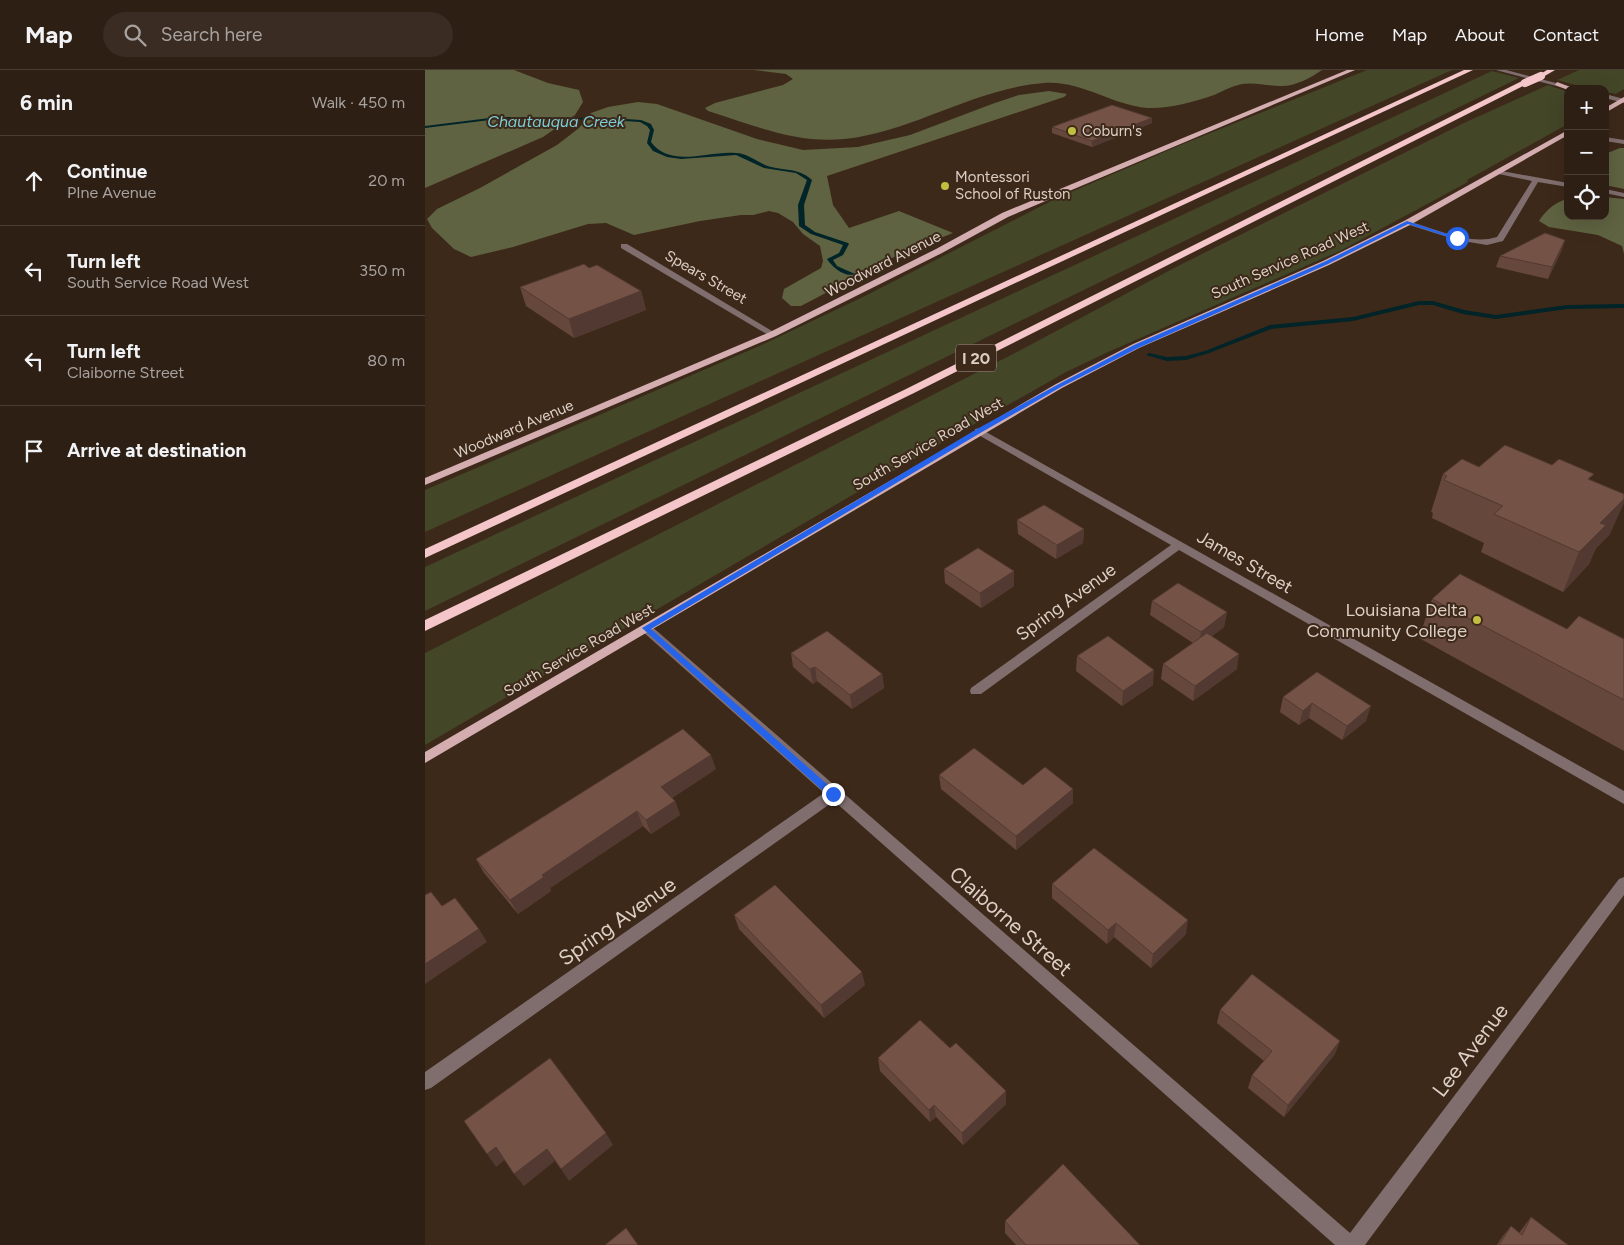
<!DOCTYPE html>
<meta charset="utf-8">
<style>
:root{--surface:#2e1f14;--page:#3a2c22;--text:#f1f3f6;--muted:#a7a2a0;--line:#493d34}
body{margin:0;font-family:Figtree,sans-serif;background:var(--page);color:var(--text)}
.controls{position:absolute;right:15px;top:15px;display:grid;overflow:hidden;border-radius:10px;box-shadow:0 5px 20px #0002}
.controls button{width:45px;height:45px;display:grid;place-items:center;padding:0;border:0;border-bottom:1px solid var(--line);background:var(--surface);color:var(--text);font:25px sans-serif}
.stop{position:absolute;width:15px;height:15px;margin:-11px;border:4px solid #2563eb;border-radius:50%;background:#fff}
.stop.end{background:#2563eb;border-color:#fff;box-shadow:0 1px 5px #0008}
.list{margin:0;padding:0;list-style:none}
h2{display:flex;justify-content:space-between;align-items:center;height:65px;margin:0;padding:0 20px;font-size:21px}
h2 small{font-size:16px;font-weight:400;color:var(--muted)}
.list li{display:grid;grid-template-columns:32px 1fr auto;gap:15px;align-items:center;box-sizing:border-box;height:90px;padding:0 20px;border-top:1px solid var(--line)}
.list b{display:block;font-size:19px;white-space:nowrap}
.list p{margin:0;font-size:16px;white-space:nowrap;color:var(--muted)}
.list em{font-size:16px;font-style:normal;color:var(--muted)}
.icon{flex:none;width:28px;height:28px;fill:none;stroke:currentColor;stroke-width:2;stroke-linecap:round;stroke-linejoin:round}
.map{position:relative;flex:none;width:1199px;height:1175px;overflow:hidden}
header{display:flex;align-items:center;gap:30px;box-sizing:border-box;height:70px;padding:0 25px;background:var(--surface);border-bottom:1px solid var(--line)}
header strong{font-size:24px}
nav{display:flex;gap:28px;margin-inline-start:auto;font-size:18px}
.search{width:350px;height:45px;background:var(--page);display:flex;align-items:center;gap:12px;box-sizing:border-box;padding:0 18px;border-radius:28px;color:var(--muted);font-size:19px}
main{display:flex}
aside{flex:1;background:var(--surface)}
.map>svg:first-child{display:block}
</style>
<header>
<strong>Map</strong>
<div class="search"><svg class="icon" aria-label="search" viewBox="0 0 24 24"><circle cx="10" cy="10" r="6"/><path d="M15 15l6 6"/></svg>Search here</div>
<nav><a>Home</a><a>Map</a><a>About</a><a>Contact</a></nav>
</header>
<main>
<aside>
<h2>6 min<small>Walk · 450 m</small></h2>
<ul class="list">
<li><svg class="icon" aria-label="ahead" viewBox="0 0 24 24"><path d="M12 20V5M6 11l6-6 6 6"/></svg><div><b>Continue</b><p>PIne Avenue</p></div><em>20 m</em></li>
<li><svg class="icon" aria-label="left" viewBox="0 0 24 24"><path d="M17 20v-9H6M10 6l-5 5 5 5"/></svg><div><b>Turn left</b><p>South Service Road West</p></div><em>350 m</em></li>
<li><svg class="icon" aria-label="left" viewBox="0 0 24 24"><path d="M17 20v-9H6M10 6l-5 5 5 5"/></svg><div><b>Turn left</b><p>Claiborne Street</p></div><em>80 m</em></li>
<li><svg class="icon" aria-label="arrive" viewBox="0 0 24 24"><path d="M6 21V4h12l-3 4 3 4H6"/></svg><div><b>Arrive at destination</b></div></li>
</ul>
</aside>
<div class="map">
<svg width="1199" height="1175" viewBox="0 0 1199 1175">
<rect width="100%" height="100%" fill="#3d291a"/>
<!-- green -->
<g fill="#434627">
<path d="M942 0H1027L0 462V420L332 277 438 227 630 129 758 74Z"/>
<path d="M1154 0H1199V19L1191 24 1180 22V19H1165L1132 10Z"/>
<path d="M1067 1 1094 8 0 541V497Z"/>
<path d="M1123 15 1143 22V54L1042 110 1043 112 915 181 683 282 641 302 518 372 0 675V583L588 284 751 197 1041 52Z"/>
</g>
<!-- forest -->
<g fill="#5f6341">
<path d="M0 0H89L123 13 154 20 158 32 150 45 118 67 0 118Z"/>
<path d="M329 0H897C886 8 868 17 855 16 842 16 830 12 817 14 807 16 798 21 789 25 769 32 743 39 722 38 687 35 655 10 619 13 550 18 487 62 419 69 371 74 328 55 283 41L280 38 290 33 358 15 368 9 361 4Z"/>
<path d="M624 21 642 24 639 27 402 106 408 135 424 158 474 141 528 163 471 186 376 236H366L357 228 359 219 396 198 398 191 395 176 378 164 368 152 353 143 344 141 328 145H316L275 151 209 165 181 153 163 154 88 177 46 187 29 179 7 158 2 149 12 139 55 118 132 75 154 58 166 43 183 37 213 32 232 34 332 69 378 80 433 77 485 65 567 34 594 25Z"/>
<path d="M1195 78H1199V119L1180 115V84Z"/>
<path d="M1180 127 1199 129V184L1197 176 1173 165 1124 157 1114 151C1120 141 1131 131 1143 129V146H1180Z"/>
</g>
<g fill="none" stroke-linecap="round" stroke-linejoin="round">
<!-- stream -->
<g fill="#002428" fill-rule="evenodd">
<path d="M73 47 185 48 216 50 226 54 229 60 226 72C246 99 284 80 311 83 321 83 331 91 340 95 358 102 371 96 387 110L379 135 380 155 390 162 423 173 424 174 418 185 408 190 412 196 430 204C420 208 407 197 402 189L414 183 418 175 386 164 374 156 373 135 382 110 371 103 339 98 311 85 256 89 242 87 228 81 222 73 225 60 222 56 215 52 185 50 73 49 0 58V56Z"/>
<path d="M994 231H1008L1039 240 1071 245 1142 235 1199 234V238L1142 239 1071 249 1038 244 1008 235H994L928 251 846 259 784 283 761 290 742 291 721 285 724 283 742 287 761 286 780 281 845 255 928 247Z"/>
</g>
<!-- minor -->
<g fill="#806e6f" fill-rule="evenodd">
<path d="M1071 0H1081L1154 19H1143Z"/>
<path d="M1180 24 1199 29V33L1180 28Z"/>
<path d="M1180 67 1199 70V74L1180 71Z"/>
<path d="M1071 100 1143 113V117L1113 112 1078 171 1062 175 1032 170 978 153 982 151C1009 158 1044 176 1072 167L1107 111 1069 103 1068 102Z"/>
<path d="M1180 119 1199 123V127L1180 123Z"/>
<path d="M196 174H202L352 264 351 266H345L196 178Z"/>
<path d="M554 358 1199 721V734L754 480 556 624H546L545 621 546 618 746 475 550 363V359Z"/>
<path d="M221 554 225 555 925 1163 1194 809 1199 807V825L940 1175H910L409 731 6 1018 0 1020V1002L399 723 217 561 215 558Z"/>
</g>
<!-- major -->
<g fill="#d3adb0" fill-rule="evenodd">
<path d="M922 0H930L583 147 517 183 351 266 0 415V408L345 262 511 179 577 143Z"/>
<path d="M1132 12 1148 18 1149 19 1143 20 1130 15Z"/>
<path d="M1199 27V32L1180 43V38Z"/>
<path d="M1143 60V65L985 155 904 195 714 278 637 318 0 693V682L631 314 708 274 898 191 979 151Z"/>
</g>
<!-- highway -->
<g fill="#f4c6c9" fill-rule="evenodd">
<path d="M1039 0H1048L0 488V479Z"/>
<path d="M1122 0H1130L1118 7H1114V5Z"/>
<path d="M1097 11 1104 13 489 323 0 561V550L481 319Z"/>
</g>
<!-- highway-bridge -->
<path stroke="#f4c6c9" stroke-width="8" d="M1100 13 1116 6"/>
</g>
<!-- wall -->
<g fill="#65473c">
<path d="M727 53 667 77 627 63V57Z"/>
<path d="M1140 170 1136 182 1123 209 1071 197 1075 186Z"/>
<path d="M164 198 216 221 221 240 149 268 101 236 95 217Z"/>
<path d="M1127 395 1166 410 1185 464 1171 478 1164 494 1138 522 1056 482 1059 473 1007 448 1008 443 1006 442 1018 404 1054 397Z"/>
<path d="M592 450 659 459 658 473 631 489 593 464Z"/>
<path d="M519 499 589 501V516L556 538 520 513Z"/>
<path d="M1007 529 1142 559 1199 569V681L994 568Z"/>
<path d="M727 531 802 542 799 557 787 566 812 599 768 631 736 609 738 594 768 573 725 545Z"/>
<path d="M366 583 457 604 459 618 427 639 392 611 388 614 368 597Z"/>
<path d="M652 586 728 615 697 636 651 601Z"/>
<path d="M892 602 941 651 917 670 884 648 874 655 855 642 858 627Z"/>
<path d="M291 699 247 728 250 731 255 745 226 764 218 756 125 818 126 821 93 844 59 803 51 789Z"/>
<path d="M514 705 598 715 648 733 591 780 516 719Z"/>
<path d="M627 814 761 864 726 898 689 867 682 874 627 828Z"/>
<path d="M309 845 440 915 399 948 314 859Z"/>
<path d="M795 940 910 984 859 1047 823 1018 827 1005 839 991 792 953Z"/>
<path d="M525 978 581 1021V1034L538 1075 511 1047 505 1052 455 1001 453 988Z"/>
<path d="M1106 1147 1143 1175H1072L1077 1167 1086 1156 1094 1163Z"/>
<path d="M580 1151 715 1175H591L580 1163Z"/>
</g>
<!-- shaded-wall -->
<g fill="#523931">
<path d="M727 48V53L667 77V71Z"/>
<path d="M1140 170 1136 182 1123 209 1127 197Z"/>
<path d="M216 221 221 240 149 268 144 249Z"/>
<path d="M1199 429V433L1185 464 1171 478 1164 494 1138 522 1154 482 1175 453Z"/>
<path d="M659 459 658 473 631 489 632 475Z"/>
<path d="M589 501V516L556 538 555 523Z"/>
<path d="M802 542 799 557 774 576 776 562Z"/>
<path d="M814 584 812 599 768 631 770 616Z"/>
<path d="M390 597 392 611 388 614 385 599Z"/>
<path d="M729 600 728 615 697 636 698 621Z"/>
<path d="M457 604 459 618 427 639 425 625Z"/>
<path d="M887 633 884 648 874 655 878 641Z"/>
<path d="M946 636 941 651 917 670 922 656Z"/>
<path d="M286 685 291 699 241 732 236 717Z"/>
<path d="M648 719V733L591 780V766Z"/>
<path d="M250 731 255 745 226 764 221 750Z"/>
<path d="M212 741 218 756 125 818 126 821 93 844 85 830 117 805Z"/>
<path d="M763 850 761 864 726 898 728 884Z"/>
<path d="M691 853 689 867 682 874 683 860Z"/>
<path d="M54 859 62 872 0 914V894Z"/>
<path d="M437 902 440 915 399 948 396 935Z"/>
<path d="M915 971 910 984 859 1047 863 1035Z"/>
<path d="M581 1021V1034L538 1075 537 1063Z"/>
<path d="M509 1035 511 1047 505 1052 504 1040Z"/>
<path d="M181 1063 188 1075 144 1111 136 1099Z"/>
<path d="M71 1077 81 1089 71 1097 62 1084Z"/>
<path d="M122 1079 130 1091 99 1116 89 1104Z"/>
</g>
<!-- building -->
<g fill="#755246" stroke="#523931">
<path d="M687 35 727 48 667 71 627 57Z"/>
<path d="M1120 163 1140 170 1127 197 1075 186Z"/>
<path d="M159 194 164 198 172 195 216 221 144 249 95 217Z"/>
<path d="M1080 375 1127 395 1134 389 1169 404 1163 409 1199 424V429L1175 453 1181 455 1154 482 1069 444 1078 436 1019 410 1022 406 1018 404 1037 389 1054 397Z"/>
<path d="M619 435 659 459 632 475 592 450Z"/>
<path d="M553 478 589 501 555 523 519 499Z"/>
<path d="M1035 504 1142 559 1154 546 1199 569V630L1007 529Z"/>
<path d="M753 513 802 542 776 562 727 531Z"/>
<path d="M402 561 457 604 425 625 390 597 385 599 366 583Z"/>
<path d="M782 563 814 584 770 616 738 594Z"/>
<path d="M683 566 729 600 698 621 652 586Z"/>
<path d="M892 602 946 636 922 656 887 633 878 641 858 627Z"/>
<path d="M258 659 286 685 236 717 250 731 221 750 212 741 117 805 119 807 85 830 51 789Z"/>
<path d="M549 678 598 715 620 697 648 719 591 766 514 705Z"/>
<path d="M669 778 763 850 728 884 691 853 683 860 627 814Z"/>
<path d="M350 815 437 902 396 935 309 845Z"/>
<path d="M6 822 17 836 30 828 54 859 0 894V825Z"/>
<path d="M827 904 915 971 863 1035 827 1005 847 981 795 940Z"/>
<path d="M495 950 525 978 531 973 581 1021 537 1063 509 1035 504 1040 453 988Z"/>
<path d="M125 988 181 1063 136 1099 122 1079 89 1104 71 1077 62 1084 39 1051Z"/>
<path d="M638 1094 715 1175H601L580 1151Z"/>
<path d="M1106 1147 1143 1175H1074L1086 1156 1097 1165Z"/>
<path d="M201 1158 213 1175H180Z"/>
</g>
<!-- route -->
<path fill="#2563eb" d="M982 151 1034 168 1030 169 983 154 903 194 713 278 636 317 557 362 226 559 411 722V727H405L217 558 552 359 632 315 709 275 899 192Z"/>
<!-- markers -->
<g fill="#c1bd40" stroke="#3d291a" stroke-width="2">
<circle cx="647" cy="61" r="5"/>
<circle cx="520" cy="116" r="5"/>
<circle cx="1052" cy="550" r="5"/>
</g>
<g text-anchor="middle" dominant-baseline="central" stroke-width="4" stroke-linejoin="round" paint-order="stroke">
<!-- far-poi labels -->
<g font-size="15" fill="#dccfc5" stroke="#3d291a" text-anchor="start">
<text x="657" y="61">Coburn's</text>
<text x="530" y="107">Montessori<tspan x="530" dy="17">School of Ruston</tspan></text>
</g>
<!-- far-street labels -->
<g font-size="15" fill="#dccfc5" stroke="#3d291a">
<text transform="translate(865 190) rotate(-24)">South Service Road West</text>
<text transform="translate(458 194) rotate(-27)">Woodward Avenue</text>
<text transform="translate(281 207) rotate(30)">Spears Street</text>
<text transform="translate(89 359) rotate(-23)">Woodward Avenue</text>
<text transform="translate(503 374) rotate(-30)">South Service Road West</text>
<text transform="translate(154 580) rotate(-30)">South Service Road West</text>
</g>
<!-- far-water labels -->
<g font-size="16" font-style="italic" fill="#7cced9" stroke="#3d291a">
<text x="131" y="51">Chautauqua Creek</text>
</g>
<!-- shield labels -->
<rect fill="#3d291a" stroke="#ac9d92" stroke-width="1" x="531" y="274.5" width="40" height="27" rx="4"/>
<g font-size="16" font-weight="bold" fill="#dccfc5">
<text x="551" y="288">I 20</text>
</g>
<!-- street labels -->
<g font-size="18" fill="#dccfc5" stroke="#3d291a">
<text transform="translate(820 492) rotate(30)">James Street</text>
<text transform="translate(641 532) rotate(-36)">Spring Avenue</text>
</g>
<!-- poi labels -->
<g font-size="18" fill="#dccfc5" stroke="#3d291a" text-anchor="end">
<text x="1042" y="540">Louisiana Delta<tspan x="1042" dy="21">Community College</tspan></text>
</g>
<!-- near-street labels -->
<g font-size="21" fill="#dccfc5" stroke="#3d291a">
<text transform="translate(192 851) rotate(-35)">Spring Avenue</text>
<text transform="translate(586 851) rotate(41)">Claiborne Street</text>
<text transform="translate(1045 980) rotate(-53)">Lee Avenue</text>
</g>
</g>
</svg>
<div class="controls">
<button>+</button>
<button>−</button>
<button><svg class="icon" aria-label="locate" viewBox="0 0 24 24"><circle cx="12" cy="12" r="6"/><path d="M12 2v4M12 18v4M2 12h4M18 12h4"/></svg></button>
</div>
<div class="stop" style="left:1032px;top:168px"></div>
<div class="stop end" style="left:408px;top:724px"></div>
</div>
</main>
